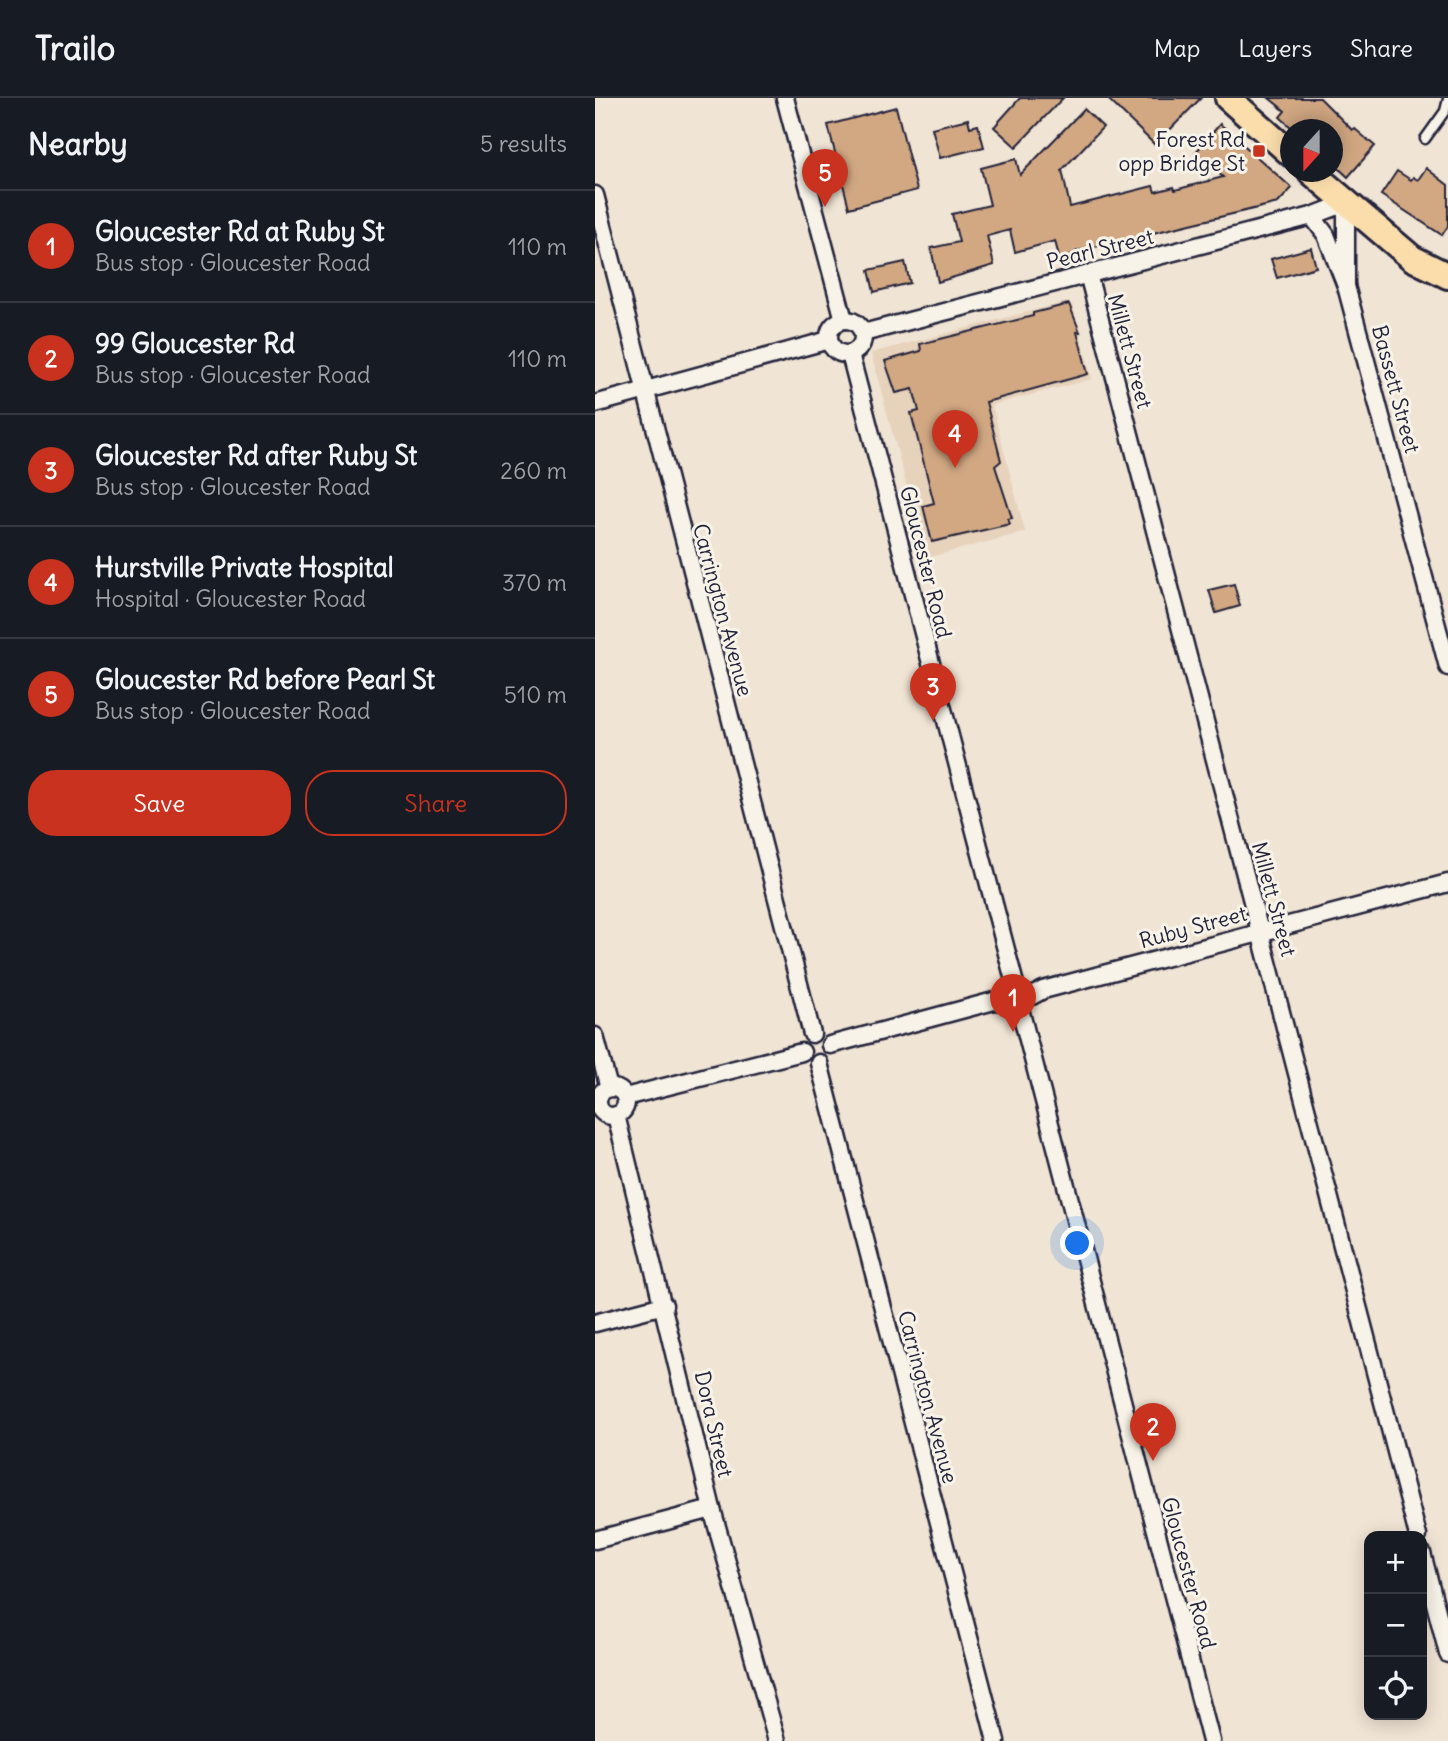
<!DOCTYPE html>
<meta charset="utf-8">
<style>
:root{--surface:#171b24;--page:#20242c;--text:#f1f3f6;--muted:#9ea1a6;--line:#363941;--accent:#c8321e}
body{margin:0;font-family:Delius,sans-serif;background:var(--page);color:var(--text)}
.controls{position:absolute;right:21px;bottom:21px;display:grid;overflow:hidden;border-radius:14px;box-shadow:0 4px 18px #0003}
.controls button{width:63px;height:63px;display:grid;place-items:center;padding:0;border:0;border-bottom:2px solid var(--line);background:var(--surface);color:var(--text);font:35px sans-serif}
.compass{position:absolute;left:685px;top:21px;width:63px;height:63px;border-radius:50%;background:var(--surface);box-shadow:0 4px 18px #0003;rotate:201deg}
.you{position:absolute;left:483px;top:1146px;width:24px;height:24px;margin:-18px;border:5px solid #fff;border-radius:50%;background:#1a73e8;box-shadow:0 0 0 10px #1a73e833}
.badge{display:grid;place-items:center;width:46px;height:46px;border-radius:50%;background:var(--accent);color:#fff;font-size:23px;font-weight:700}
.pin{position:absolute;translate:-50% -58px;filter:drop-shadow(0 2px 4px #0008)}
.pin::after{content:'';position:absolute;top:37px;width:24px;height:21px;background:inherit;clip-path:polygon(0 0,100% 0,50% 100%)}
.list{margin:0;padding:0;list-style:none}
h2{display:flex;justify-content:space-between;align-items:center;height:91px;margin:0;padding:0 28px;font-size:30px}
h2 small{font-size:23px;font-weight:400;color:var(--muted)}
.list li{display:grid;grid-template-columns:46px 1fr auto;gap:21px;align-items:center;box-sizing:border-box;height:112px;padding:0 28px;border-top:2px solid var(--line)}
.list b{display:block;font-size:26px;white-space:nowrap}
.list p{margin:0;font-size:23px;white-space:nowrap;color:var(--muted)}
.list em{font-size:23px;font-style:normal;color:var(--muted)}
.actions{display:flex;gap:14px;padding:21px 28px}
.actions a{flex:1;padding:16px 0;border:2px solid var(--accent);border-radius:28px;text-align:center;font-size:24px;color:var(--accent)}
.actions .main{background:var(--accent);color:#fff}
.icon{flex:none;width:38px;height:38px;fill:none;stroke:currentColor;stroke-width:2;stroke-linecap:round;stroke-linejoin:round}
.map{position:relative;flex:none;width:853px;height:1643px;overflow:hidden}
header{display:flex;align-items:center;gap:42px;box-sizing:border-box;height:98px;padding:0 35px;background:var(--surface);border-bottom:2px solid var(--line)}
header strong{font-size:33px}
nav{display:flex;gap:38px;margin-inline-start:auto;font-size:24px}
main{display:flex}
aside{flex:1;background:var(--surface)}
.map>svg:first-child{display:block}
</style>
<header>
<strong>Trailo</strong>
<nav><a>Map</a><a>Layers</a><a>Share</a></nav>
</header>
<main>
<aside>
<h2>Nearby<small>5 results</small></h2>
<ul class="list">
<li><span class="badge">1</span><div><b>Gloucester Rd at Ruby St</b><p>Bus stop · Gloucester Road</p></div><em>110 m</em></li>
<li><span class="badge">2</span><div><b>99 Gloucester Rd</b><p>Bus stop · Gloucester Road</p></div><em>110 m</em></li>
<li><span class="badge">3</span><div><b>Gloucester Rd after Ruby St</b><p>Bus stop · Gloucester Road</p></div><em>260 m</em></li>
<li><span class="badge">4</span><div><b>Hurstville Private Hospital</b><p>Hospital · Gloucester Road</p></div><em>370 m</em></li>
<li><span class="badge">5</span><div><b>Gloucester Rd before Pearl St</b><p>Bus stop · Gloucester Road</p></div><em>510 m</em></li>
</ul>
<div class="actions"><a class="main">Save</a><a>Share</a></div>
</aside>
<div class="map">
<svg width="853" height="1643" viewBox="0 0 853 1643">
<rect width="100%" height="100%" fill="#f0e4d4"/>
<filter id="ink" filterUnits="userSpaceOnUse"><feTurbulence type="fractalNoise" baseFrequency=".0143" numOctaves="2"/><feDisplacementMap in="SourceGraphic" scale="14" xChannelSelector="R" yChannelSelector="G"/><feConvolveMatrix kernelMatrix="1 2 1 2 8 2 1 2 1" color-interpolation-filters="sRGB"/></filter>
<g filter="url(#ink)">
<!-- built -->
<path fill="#e7d2bc" d="M471 204 478 208 497 281 397 307 430 434 331 460 276 255Z"/>
<!-- building -->
<g fill="#d2a883" stroke="#22223b" stroke-width="2">
<path d="M425 0H468L421 49 399 29Z"/>
<path d="M512 0H606L560 47Z"/>
<path d="M674 0H725L757 32 759 30 780 48 753 79 738 65V32H699L685 19 690 13Z"/>
<path d="M301 9 322 92 254 110 233 27Z"/>
<path d="M489 11 508 29 467 72 475 109 558 88 560 94 579 89 580 92 628 79 600 55 625 26 697 90 683 105 483 153 465 163 460 143 420 154 415 132 392 138 399 167 343 184 336 150 364 144 357 116 395 107 386 70 421 61 425 77Z"/>
<path d="M373 21 375 29 383 27 389 49 345 60 337 30Z"/>
<path d="M831 70 853 87V128L847 137 786 97 802 73 816 82 818 79 823 82Z"/>
<path d="M716 150 721 169 682 180 676 161Z"/>
<path d="M310 164 315 185 279 194 274 172Z"/>
<path d="M474 206 485 234H482L493 276 391 304 406 363 400 368 417 420 413 421 415 426 337 444 328 408 339 405 316 315 324 313 318 291 301 295 290 263 326 253 325 246 438 218V215Z"/>
<path d="M639 486 645 508 621 515 614 492Z"/>
</g>
<g fill="none" stroke-linecap="round" stroke-linejoin="round">
<!-- service casing -->
<g stroke="#22223b" stroke-width="13">
<path id="service" d="M830 41 850 13 853 1"/>
</g>
<!-- minor casing -->
<g stroke="#22223b" stroke-width="21">
<g id="minor">
<path d="M190 0 249 222"/>
<path d="M0 97 217 936"/>
<path d="M717 118 731 137 751 188 853 569"/>
<path d="M493 176 823 1438"/>
<circle cx="251" cy="239" r="17"/>
<path d="M268 235 717 118 751 105V188"/>
<path d="M255 256 420 886"/>
<path d="M0 306 234 242"/>
<path d="M437 898 448 892 853 785"/>
<path d="M425 911 616 1643"/>
<path d="M0 938 14 990"/>
<path d="M235 947 399 903 413 904"/>
<path d="M224 965 401 1643"/>
<circle cx="17" cy="1004" r="14"/>
<path d="M30 999 207 954"/>
<path d="M21 1017 117 1411 182 1643"/>
<path d="M0 1225 69 1207"/>
<path d="M0 1442 117 1411"/>
<path d="M827 1455 853 1556"/>
</g>
</g>
<!-- primary casing -->
<g stroke="#22223b" stroke-width="30">
<g id="primary">
<path d="M633 0 696 56"/>
<path d="M716 74 817 160 853 178"/>
</g>
</g>
<!-- service -->
<use href="#service" stroke="#f7f3e8" stroke-width="8"/>
<!-- minor -->
<use href="#minor" stroke="#f7f3e8" stroke-width="16"/>
<!-- primary -->
<use href="#primary" stroke="#faddab" stroke-width="24"/>
</g>
</g>
<!-- markers -->
<rect fill="#c8321e" stroke="#f7f3e8" stroke-width="2.5" x="657" y="46" width="14" height="14" rx="3.5"/>
<g text-anchor="middle" dominant-baseline="central" stroke-width="6" stroke-linejoin="round" paint-order="stroke">
<!-- poi labels -->
<g font-size="21" fill="#22223b" stroke="#f7f3e8" text-anchor="end">
<text x="650" y="41">Forest Rd<tspan x="650" dy="24">opp Bridge St</tspan></text>
</g>
<!-- street labels -->
<g font-size="21" fill="#22223b" stroke="#f7f3e8">
<text transform="translate(505 151) rotate(-14)">Pearl Street</text>
<text transform="translate(535 253) rotate(75)">Millett Street</text>
<text transform="translate(801 291) rotate(75)">Bassett Street</text>
<text transform="translate(331 464) rotate(76)">Gloucester Road</text>
<text transform="translate(128 512) rotate(75)">Carrington Avenue</text>
<text transform="translate(679 801) rotate(75)">Millett Street</text>
<text transform="translate(598 829) rotate(-15)">Ruby Street</text>
<text transform="translate(333 1299) rotate(75)">Carrington Avenue</text>
<text transform="translate(119 1326) rotate(77)">Dora Street</text>
<text transform="translate(594 1475) rotate(75)">Gloucester Road</text>
</g>
</g>
</svg>
<div class="controls">
<button>+</button>
<button>−</button>
<button><svg class="icon" aria-label="locate" viewBox="0 0 24 24"><circle cx="12" cy="12" r="6"/><path d="M12 2v4M12 18v4M2 12h4M18 12h4"/></svg></button>
</div>
<svg class="compass" viewBox="-18 -18 36 36"><path d="M0-13l5 13h-10z" fill="#e53935"/><path d="M0 13l5-13h-10z" fill="#9ea1a6"/></svg>
<div class="you"></div>
<div class="pin badge" style="left:418px;top:934px">1</div>
<div class="pin badge" style="left:558px;top:1363px">2</div>
<div class="pin badge" style="left:338px;top:623px">3</div>
<div class="pin badge" style="left:360px;top:370px">4</div>
<div class="pin badge" style="left:230px;top:109px">5</div>
</div>
</main>
